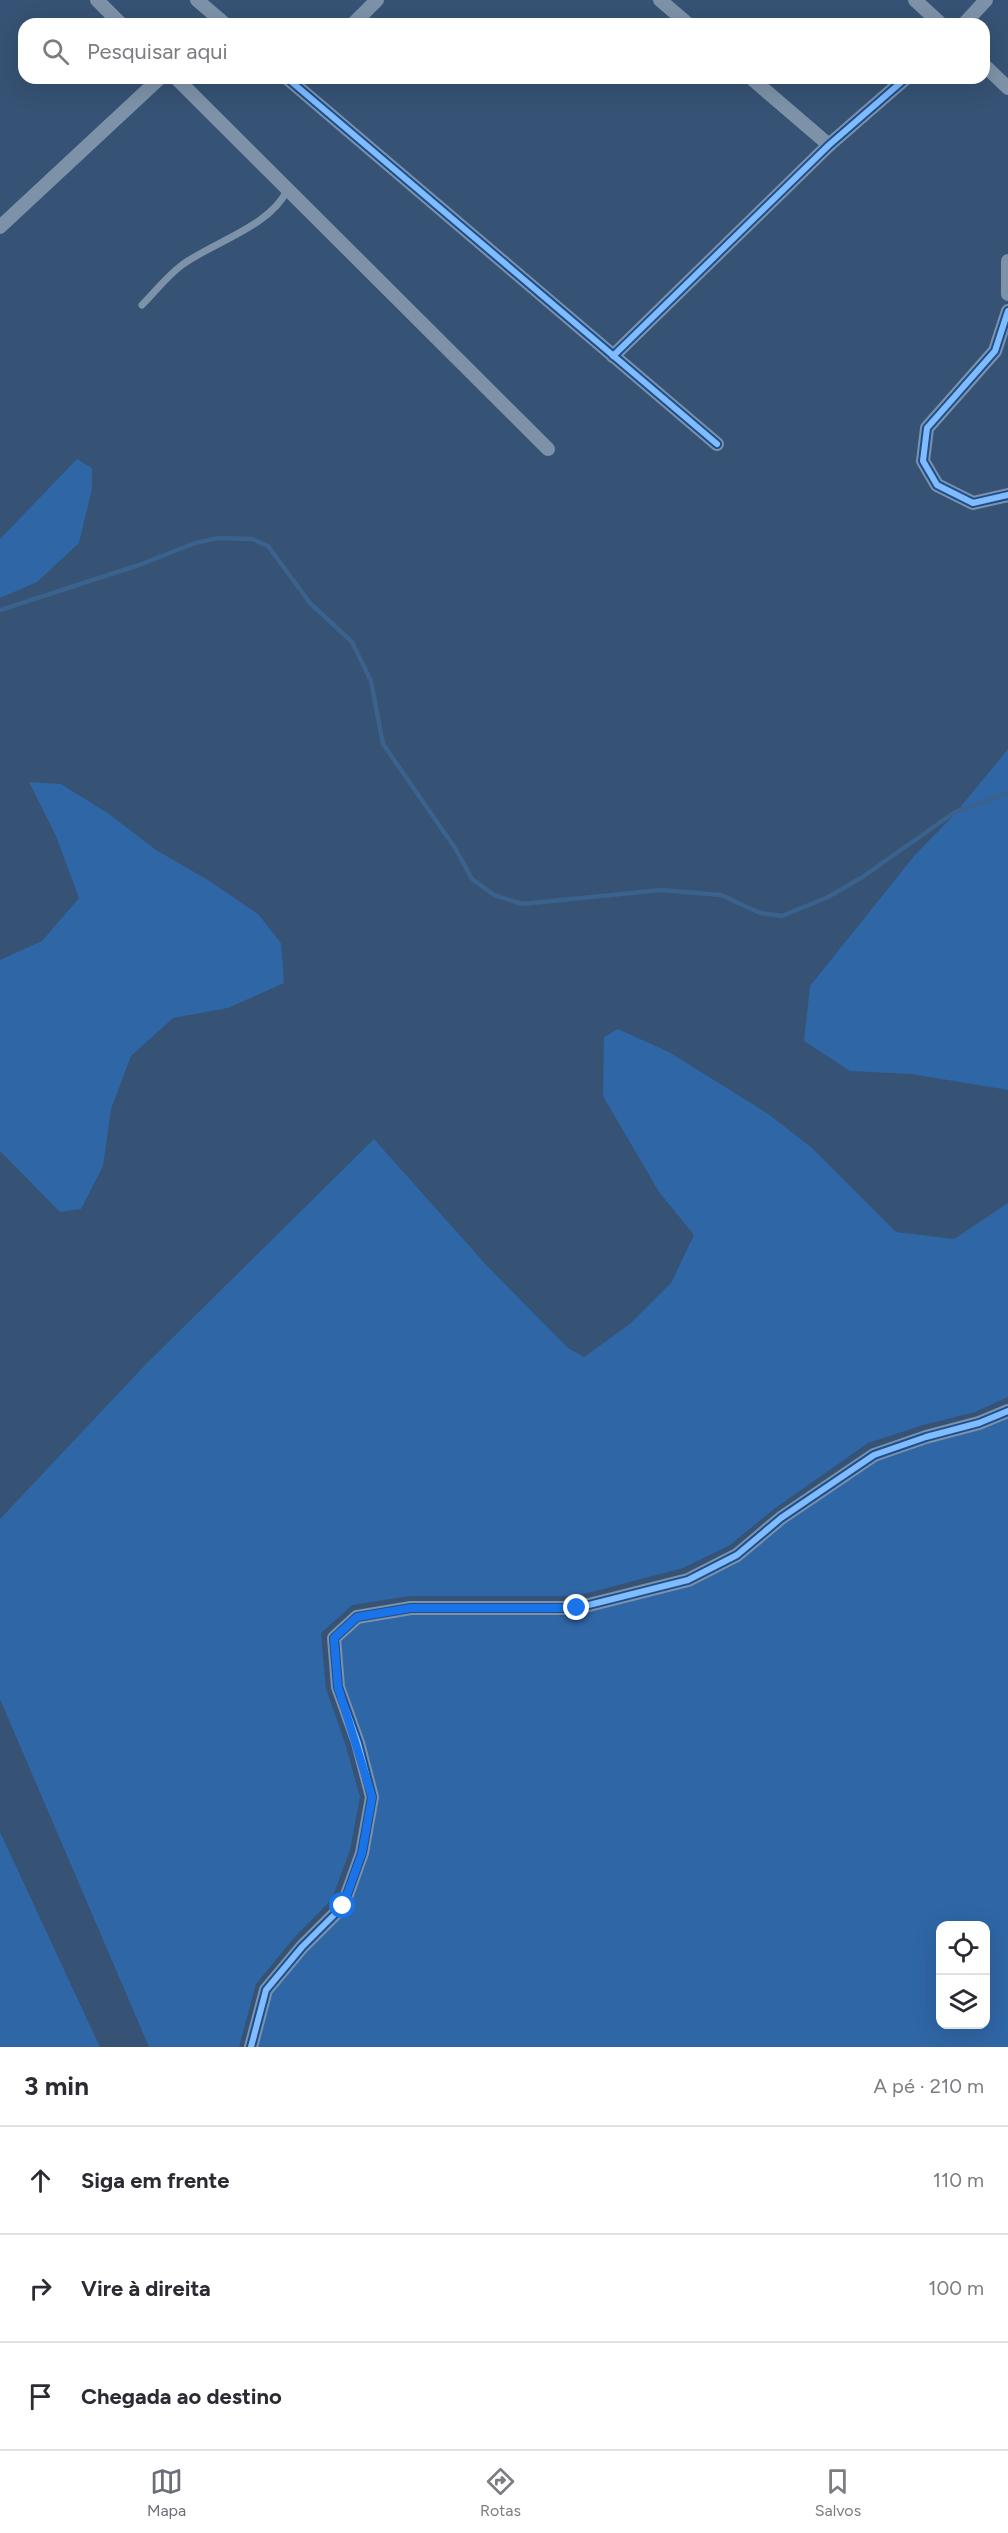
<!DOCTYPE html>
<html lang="pt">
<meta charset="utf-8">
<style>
:root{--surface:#fff;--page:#f2f2f3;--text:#2b2b33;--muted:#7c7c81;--line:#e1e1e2;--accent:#6b6f79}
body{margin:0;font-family:Figtree,sans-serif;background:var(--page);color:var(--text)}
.controls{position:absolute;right:18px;bottom:18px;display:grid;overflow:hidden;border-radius:12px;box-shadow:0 6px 24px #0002}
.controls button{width:54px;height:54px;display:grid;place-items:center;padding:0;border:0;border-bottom:2px solid var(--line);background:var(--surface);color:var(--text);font:30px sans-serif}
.stop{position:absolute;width:18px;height:18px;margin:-14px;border:4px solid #1a73e8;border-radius:50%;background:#fff}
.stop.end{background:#1a73e8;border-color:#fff;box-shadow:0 2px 6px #0008}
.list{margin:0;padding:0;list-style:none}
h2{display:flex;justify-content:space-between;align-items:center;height:78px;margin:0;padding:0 24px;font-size:26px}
h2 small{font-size:20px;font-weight:400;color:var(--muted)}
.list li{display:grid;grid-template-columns:39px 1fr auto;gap:18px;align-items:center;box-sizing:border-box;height:108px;padding:0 24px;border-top:2px solid var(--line)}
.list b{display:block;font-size:22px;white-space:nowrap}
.list em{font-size:20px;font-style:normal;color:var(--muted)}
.icon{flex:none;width:33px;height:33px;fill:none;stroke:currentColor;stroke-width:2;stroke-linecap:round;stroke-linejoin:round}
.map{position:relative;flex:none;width:1008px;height:2047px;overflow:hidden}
.search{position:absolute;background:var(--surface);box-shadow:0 6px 24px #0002;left:18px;right:18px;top:18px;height:66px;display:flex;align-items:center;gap:15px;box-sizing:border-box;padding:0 21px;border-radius:18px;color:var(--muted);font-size:22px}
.sheet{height:402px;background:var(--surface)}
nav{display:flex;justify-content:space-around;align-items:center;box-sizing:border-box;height:84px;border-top:2px solid var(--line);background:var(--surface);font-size:16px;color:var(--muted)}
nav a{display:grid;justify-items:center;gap:3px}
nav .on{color:var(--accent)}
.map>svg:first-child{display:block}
</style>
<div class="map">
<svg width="1008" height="2047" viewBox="0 0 1008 2047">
<rect width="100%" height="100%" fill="#365274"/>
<!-- green -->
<g fill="#2f66a5" fill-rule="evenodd">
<path d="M77 459 92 468V489L79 543 37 582 0 598V539Z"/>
<path d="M1008 749V1090L911 1074 850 1071 804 1041 810 986 915 855 953 816Z"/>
<path d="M29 782 61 784 109 814 156 850 208 880 258 914 281 943 284 983 228 1008 173 1018 131 1056 111 1109 103 1166 81 1209 60 1212 0 1151V960L42 941 79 898 56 836Z"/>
<path d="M618 1029 669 1052 767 1113 812 1148 896 1232 954 1239 1008 1203V1397L975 1412 923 1425 868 1443 774 1509 730 1545 683 1568 576 1596H410L352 1605 321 1633 326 1689 346 1746 360 1797 350 1850 332 1899 293 1939 256 1984 239 2047H149L0 1699V1519L147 1363 374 1139 488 1267 568 1348 584 1357 631 1323 671 1283 694 1235 659 1192 603 1096 604 1037Z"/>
<path d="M1008 1417V2047H257L272 1993 306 1951 348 1909 378 1797 344 1686 340 1641 360 1622 412 1614H578L690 1585 877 1460ZM940 1926H986V2024H940Z"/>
<path d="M0 1832 100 2047H0Z"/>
</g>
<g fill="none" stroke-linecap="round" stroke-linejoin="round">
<!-- stream -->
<path stroke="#3b618d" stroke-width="4.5" d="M0 610 139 565 195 543 219 538 252 539 268 546 310 603 352 642 371 681 383 744 455 848 472 879 494 895 522 904 661 890 721 895 760 913 782 916 828 897 861 878 955 812 1008 793"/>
<!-- service -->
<path stroke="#7d92a8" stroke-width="7" d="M142 305C155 292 167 276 182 265 213 242 271 226 287 190"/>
<!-- minor -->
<g stroke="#7d92a8" stroke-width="14">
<path d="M97 0 121 24"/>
<path d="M197 0 225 24"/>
<path d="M660 0 688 24"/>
<path d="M915 0 941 24"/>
<path d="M353 24 377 0"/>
<path d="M964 24 986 0"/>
<path d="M984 65 1008 88"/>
<path d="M176 78 548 449"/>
<path d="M287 78 717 444"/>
<path d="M751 78 829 145"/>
<path d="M0 227 160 78"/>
<path d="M1008 261V294"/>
<path d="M1008 311 995 351 927 428 923 461 937 485 973 503 1008 495"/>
<path d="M613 356 829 145 906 78"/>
<path d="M251 2047 266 1990 302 1947 343 1906 362 1853 372 1797 358 1743 338 1687 334 1638 357 1617 411 1608H577L688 1580 737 1555 781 1518 874 1455 926 1437 979 1423 1008 1411"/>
</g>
<!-- cycleway casing -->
<g stroke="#1b4f8f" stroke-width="10">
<g id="cycleway">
<path d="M287 78 717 444"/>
<path d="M1008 311 995 351 927 428 923 461 937 485 973 503 1008 495"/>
<path d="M613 356 829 145 906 78"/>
<path d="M251 2047 266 1990 302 1947 343 1906 362 1853 372 1797 358 1743 338 1687 334 1638 357 1617 411 1608H577L688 1580 737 1555 781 1518 874 1455 926 1437 979 1423 1008 1411"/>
</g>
</g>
<!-- cycleway -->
<use href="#cycleway" stroke="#80bcff" stroke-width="6"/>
</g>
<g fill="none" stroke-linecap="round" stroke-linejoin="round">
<!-- route -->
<path stroke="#1a73e8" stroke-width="8" d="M343 1906 362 1853 372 1797 338 1687 334 1638 357 1617 411 1608H577"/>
</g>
</svg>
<div class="controls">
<button><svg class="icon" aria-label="locate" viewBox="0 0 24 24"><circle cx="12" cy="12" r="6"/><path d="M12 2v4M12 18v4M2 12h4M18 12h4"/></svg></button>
<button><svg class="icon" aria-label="layers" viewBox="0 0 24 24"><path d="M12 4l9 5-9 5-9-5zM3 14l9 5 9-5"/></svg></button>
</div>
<div class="stop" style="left:343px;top:1906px"></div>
<div class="stop end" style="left:577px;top:1608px"></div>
<div class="search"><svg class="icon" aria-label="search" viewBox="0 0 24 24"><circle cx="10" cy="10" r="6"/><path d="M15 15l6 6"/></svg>Pesquisar aqui</div>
</div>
<section class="sheet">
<h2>3 min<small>A pé · 210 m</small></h2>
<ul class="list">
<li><svg class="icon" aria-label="ahead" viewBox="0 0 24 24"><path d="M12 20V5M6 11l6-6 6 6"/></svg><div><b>Siga em frente</b></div><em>110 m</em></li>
<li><svg class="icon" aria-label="right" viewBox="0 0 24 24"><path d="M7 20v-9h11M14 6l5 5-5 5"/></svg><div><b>Vire à direita</b></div><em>100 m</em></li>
<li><svg class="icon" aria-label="arrive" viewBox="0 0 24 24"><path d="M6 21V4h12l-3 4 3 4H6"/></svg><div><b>Chegada ao destino</b></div></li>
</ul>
</section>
<nav>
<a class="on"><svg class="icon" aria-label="map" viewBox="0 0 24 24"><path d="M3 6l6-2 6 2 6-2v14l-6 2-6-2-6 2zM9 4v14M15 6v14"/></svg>Mapa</a>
<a><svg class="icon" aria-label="directions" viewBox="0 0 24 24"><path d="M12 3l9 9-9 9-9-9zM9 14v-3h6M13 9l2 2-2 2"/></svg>Rotas</a>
<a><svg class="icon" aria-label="saved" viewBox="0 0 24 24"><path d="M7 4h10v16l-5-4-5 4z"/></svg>Salvos</a>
</nav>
